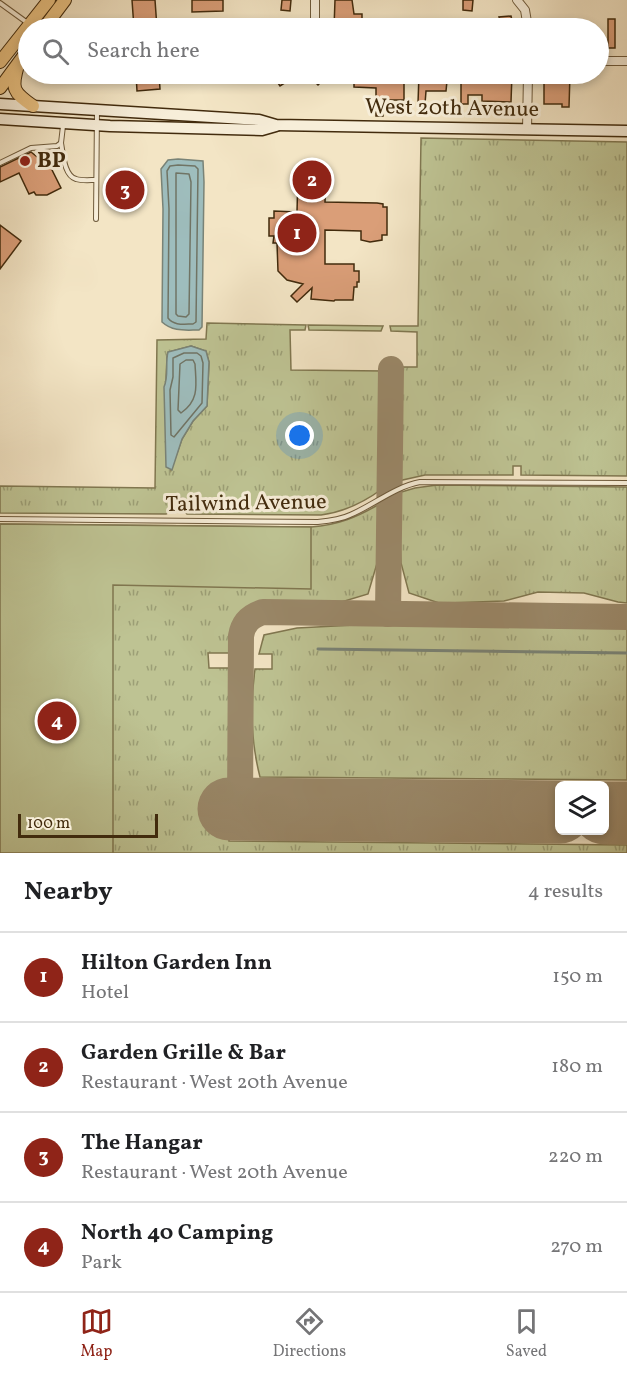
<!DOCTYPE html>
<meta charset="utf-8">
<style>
:root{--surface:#fff;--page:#f6f6f6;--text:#202124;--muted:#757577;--line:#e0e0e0;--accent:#8f2418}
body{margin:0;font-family:Vollkorn,serif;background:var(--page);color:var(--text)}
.controls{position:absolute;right:18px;bottom:18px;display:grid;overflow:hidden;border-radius:9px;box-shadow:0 3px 9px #0003}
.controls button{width:54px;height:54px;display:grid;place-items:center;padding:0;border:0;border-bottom:2px solid var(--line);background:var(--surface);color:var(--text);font:30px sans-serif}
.scale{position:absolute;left:18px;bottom:15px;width:140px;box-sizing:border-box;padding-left:6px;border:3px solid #422b0d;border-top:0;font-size:16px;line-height:21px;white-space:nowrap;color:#422b0d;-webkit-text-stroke:4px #f7eed9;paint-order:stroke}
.you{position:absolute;left:300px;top:436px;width:21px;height:21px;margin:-15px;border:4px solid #fff;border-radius:50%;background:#1a73e8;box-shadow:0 0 0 9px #1a73e833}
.badge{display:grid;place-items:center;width:39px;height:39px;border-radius:50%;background:var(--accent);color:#fff;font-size:20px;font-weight:700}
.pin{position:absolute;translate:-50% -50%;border:3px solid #fff;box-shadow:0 2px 6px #0006}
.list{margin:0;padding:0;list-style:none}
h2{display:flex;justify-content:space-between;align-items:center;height:78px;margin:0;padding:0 24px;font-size:26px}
h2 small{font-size:20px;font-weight:400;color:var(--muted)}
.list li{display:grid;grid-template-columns:39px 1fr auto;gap:18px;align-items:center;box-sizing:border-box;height:90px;padding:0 24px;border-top:2px solid var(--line)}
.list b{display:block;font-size:22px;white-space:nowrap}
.list p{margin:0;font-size:20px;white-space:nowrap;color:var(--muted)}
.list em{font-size:20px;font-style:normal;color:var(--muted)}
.icon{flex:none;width:33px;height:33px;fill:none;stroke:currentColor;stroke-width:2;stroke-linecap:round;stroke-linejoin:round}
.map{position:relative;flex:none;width:627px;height:853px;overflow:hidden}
.search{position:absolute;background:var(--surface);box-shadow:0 3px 9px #0003;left:18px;right:18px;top:18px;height:66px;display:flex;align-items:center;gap:15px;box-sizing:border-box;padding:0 21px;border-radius:33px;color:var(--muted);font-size:22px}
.sheet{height:438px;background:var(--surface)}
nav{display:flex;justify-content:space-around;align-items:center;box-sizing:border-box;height:84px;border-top:2px solid var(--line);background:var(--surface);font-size:16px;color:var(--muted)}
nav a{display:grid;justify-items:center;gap:3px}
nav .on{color:var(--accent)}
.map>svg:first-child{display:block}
</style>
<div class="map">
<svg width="627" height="853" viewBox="0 0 627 853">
<defs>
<pattern id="grass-tufts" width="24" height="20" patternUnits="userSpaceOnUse" patternTransform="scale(1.5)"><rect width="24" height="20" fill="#bec393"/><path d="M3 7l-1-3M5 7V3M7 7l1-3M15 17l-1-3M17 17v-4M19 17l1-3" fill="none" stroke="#9c9f76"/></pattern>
</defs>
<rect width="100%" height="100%" fill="#f3e5c5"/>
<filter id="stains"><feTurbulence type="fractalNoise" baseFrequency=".00333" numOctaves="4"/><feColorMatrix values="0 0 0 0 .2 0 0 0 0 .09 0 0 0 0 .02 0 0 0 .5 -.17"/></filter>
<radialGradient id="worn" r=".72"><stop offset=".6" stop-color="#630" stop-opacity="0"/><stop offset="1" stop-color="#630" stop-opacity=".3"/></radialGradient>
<!-- grass -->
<g fill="url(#grass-tufts)" stroke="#807750" stroke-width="1.5" fill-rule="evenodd">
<path d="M421 138 627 142V476L521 475V466H513V475H425L398 481V367H417V332L391 331 390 326H418Z"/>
<path d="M207 323 306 325 305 330H290L291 370 385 371 382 489C363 503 344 512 321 515L187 514 183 510 182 498H172L170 512 166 514 0 513V486L155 488 157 340 206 339ZM191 346 206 351 209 362 207 406 193 421 182 439 171 470C164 432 165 396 167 357L168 352Z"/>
<path d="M308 325 383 326 381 331 309 330Z"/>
<path d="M437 485 627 487V603L618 602 584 593 538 592 504 601 448 603H439L409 593 401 563 398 493 415 488Z"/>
<path d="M381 503 378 560 368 594 338 603 262 602C233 609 229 626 230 653H208L209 668H229V841L627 845V853H0V524L311 527C338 525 358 517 381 503Z"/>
<path d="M374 624 627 627V780L260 777C251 742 250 705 255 669H272V654H259L264 635 297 628Z"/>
</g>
<!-- park -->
<path fill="#bec393" stroke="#807750" stroke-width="1.5" d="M0 524 311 527V589L113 585V853H0Z"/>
<!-- water -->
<g fill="#9ebdbd" stroke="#798377" stroke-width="1.5">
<path d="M178 159 203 161 204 182 202 327 199 330C185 330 173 332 162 322L163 209 161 169 168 160Z"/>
<path d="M191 346 206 351 209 362 207 406 193 421 182 439 172 470 166 467 164 387C169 376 165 363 168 352Z"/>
</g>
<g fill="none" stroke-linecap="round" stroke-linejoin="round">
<!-- shore -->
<g stroke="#707465" stroke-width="1.5">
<path d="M178 165 195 166 198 169 196 322 193 324C184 324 174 326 168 318L169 209 167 171 170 166Z"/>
<path d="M176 173 189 174 191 182 189 314 186 317 178 316 176 314Z"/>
<path d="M184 353H197L201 356 203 363 202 403 174 437 171 435 170 390 173 377V358Z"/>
<path d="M186 360H193L195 364C196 384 200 400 181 413L178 410 180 364Z"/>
</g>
<!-- stream -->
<path stroke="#798377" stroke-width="3" d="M318 649 627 653"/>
<!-- taxiway -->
<g stroke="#9a8869" stroke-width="26">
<path d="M388 614 391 369"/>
<path d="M240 809 241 636C243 623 250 616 263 612L627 617"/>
</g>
<!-- runway -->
<g stroke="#9a8869" stroke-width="63">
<path d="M229 809 560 812"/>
<path d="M604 813H627"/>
</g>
</g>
<!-- building -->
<g fill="#da9e78" stroke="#422b0d" stroke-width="1.5">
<path d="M132 0H155L157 28H134Z"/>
<path d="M192 0H223V11L192 12Z"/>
<path d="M282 0H291L290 11 281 10Z"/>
<path d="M335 0H352L354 14H362V28H334Z"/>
<path d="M463 0H473L472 11 463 10Z"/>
<path d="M511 16 513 25 508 26 509 28H483V20H500L499 17Z"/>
<rect x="608" y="19" width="7" height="29"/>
<path d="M136 74H159L160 89 137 91Z"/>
<path d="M286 74H299L280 86 276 80Z"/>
<path d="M315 74H320L325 78 318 85 311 78Z"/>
<path d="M376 74H404V100H383V116H376V88L354 87V77H376Z"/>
<path d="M419 74H426V81H447L446 91H426L425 104 418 103Z"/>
<path d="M483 74H512L511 102 482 101V95H468V104H461V78L483 79Z"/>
<path d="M562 74H570L569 107H562V104H544V75L562 76Z"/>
<path d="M31 152 51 168 61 188 47 195H36L34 192 29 194 19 173 0 182V167Z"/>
<path d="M302 164H323L322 169H325L326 174 325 202 377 203 383 204V207H387V235H382V240L370 242 361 240V231L325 230V264H354V271H359V282H357V287H354L353 300H335L334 301 311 299 312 288 297 302 291 296 303 284 287 280 278 271 277 243H273L274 236H269V218H274V211L297 212 298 174 299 168H302Z"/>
<path d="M110 175 140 176 141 204H109Z"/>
<path d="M0 225 21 241 0 269Z"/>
</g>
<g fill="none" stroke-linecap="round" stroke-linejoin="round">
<!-- service casing -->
<g stroke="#6e5a3b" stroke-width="6">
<g id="service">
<path d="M0 3 29 24"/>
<path d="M61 143C63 153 64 176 76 179 82 181 90 180 96 180"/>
<path d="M0 163 31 148 57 146 61 143 63 126"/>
<path d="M96 219 97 110"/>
<path d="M0 519 317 522C328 521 340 520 350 515 374 505 394 487 420 482L627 483"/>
</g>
</g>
<!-- minor casing -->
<g stroke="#6e5a3b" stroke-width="10">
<g id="minor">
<path d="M517 0 525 10 528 28"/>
<path d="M315 28V0"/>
<path d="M598 61H627"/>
<path d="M527 130 528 74"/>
</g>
</g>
<!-- secondary casing -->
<g stroke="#422b0d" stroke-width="13">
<g id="secondary">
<path d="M0 104 259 120 276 125 627 131"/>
<path d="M0 119 110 126 262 130 276 126"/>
</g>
</g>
<!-- primary casing -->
<g stroke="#422b0d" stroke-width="14">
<g id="primary">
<path d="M44 28 65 0"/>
<path d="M0 62 49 0"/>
<path d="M18 65C11 89 13 92 33 106"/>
<path d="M0 88 28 50"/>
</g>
</g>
<!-- service -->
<use href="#service" stroke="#f7eed9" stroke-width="4"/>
<!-- minor -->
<use href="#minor" stroke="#f7eed9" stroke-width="8"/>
<!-- secondary -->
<use href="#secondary" stroke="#f7eed9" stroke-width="10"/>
<!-- primary -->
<use href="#primary" stroke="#eac282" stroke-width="12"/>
</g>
<!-- markers -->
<circle fill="#8f2418" stroke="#f7eed9" stroke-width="2" cx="25" cy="161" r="6"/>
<g text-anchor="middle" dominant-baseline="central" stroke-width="6" stroke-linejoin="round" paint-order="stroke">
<!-- street labels -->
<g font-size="22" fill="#422b0d" stroke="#f7eed9">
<text transform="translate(452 109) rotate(1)">West 20th Avenue</text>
<text transform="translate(246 504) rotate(-1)">Tailwind Avenue</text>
</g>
<!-- poi labels -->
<g font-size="22" font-weight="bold" fill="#422b0d" stroke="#f7eed9" text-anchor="start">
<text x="37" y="161">BP</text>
</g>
</g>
<rect width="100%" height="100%" filter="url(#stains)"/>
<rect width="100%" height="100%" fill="url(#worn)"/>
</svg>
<div class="controls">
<button><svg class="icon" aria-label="layers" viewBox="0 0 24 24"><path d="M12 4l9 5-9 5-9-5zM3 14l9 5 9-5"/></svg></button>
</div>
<div class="scale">100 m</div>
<div class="you"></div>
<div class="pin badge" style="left:297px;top:233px">1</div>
<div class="pin badge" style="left:312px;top:180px">2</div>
<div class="pin badge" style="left:125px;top:190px">3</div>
<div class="pin badge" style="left:57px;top:721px">4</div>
<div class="search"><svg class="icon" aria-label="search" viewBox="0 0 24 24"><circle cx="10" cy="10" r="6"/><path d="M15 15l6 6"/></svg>Search here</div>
</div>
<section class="sheet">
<h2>Nearby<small>4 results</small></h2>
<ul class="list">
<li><span class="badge">1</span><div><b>Hilton Garden Inn</b><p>Hotel</p></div><em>150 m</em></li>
<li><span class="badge">2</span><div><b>Garden Grille &amp; Bar</b><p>Restaurant · West 20th Avenue</p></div><em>180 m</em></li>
<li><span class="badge">3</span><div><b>The Hangar</b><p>Restaurant · West 20th Avenue</p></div><em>220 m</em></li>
<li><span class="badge">4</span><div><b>North 40 Camping</b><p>Park</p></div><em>270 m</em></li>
</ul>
</section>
<nav>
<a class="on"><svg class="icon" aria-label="map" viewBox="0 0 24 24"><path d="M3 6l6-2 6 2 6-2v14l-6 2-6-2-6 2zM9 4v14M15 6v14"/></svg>Map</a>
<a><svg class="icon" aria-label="directions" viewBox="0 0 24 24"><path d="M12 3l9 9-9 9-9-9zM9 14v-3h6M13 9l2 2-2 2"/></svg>Directions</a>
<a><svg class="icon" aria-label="saved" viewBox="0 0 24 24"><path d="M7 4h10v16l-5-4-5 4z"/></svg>Saved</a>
</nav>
